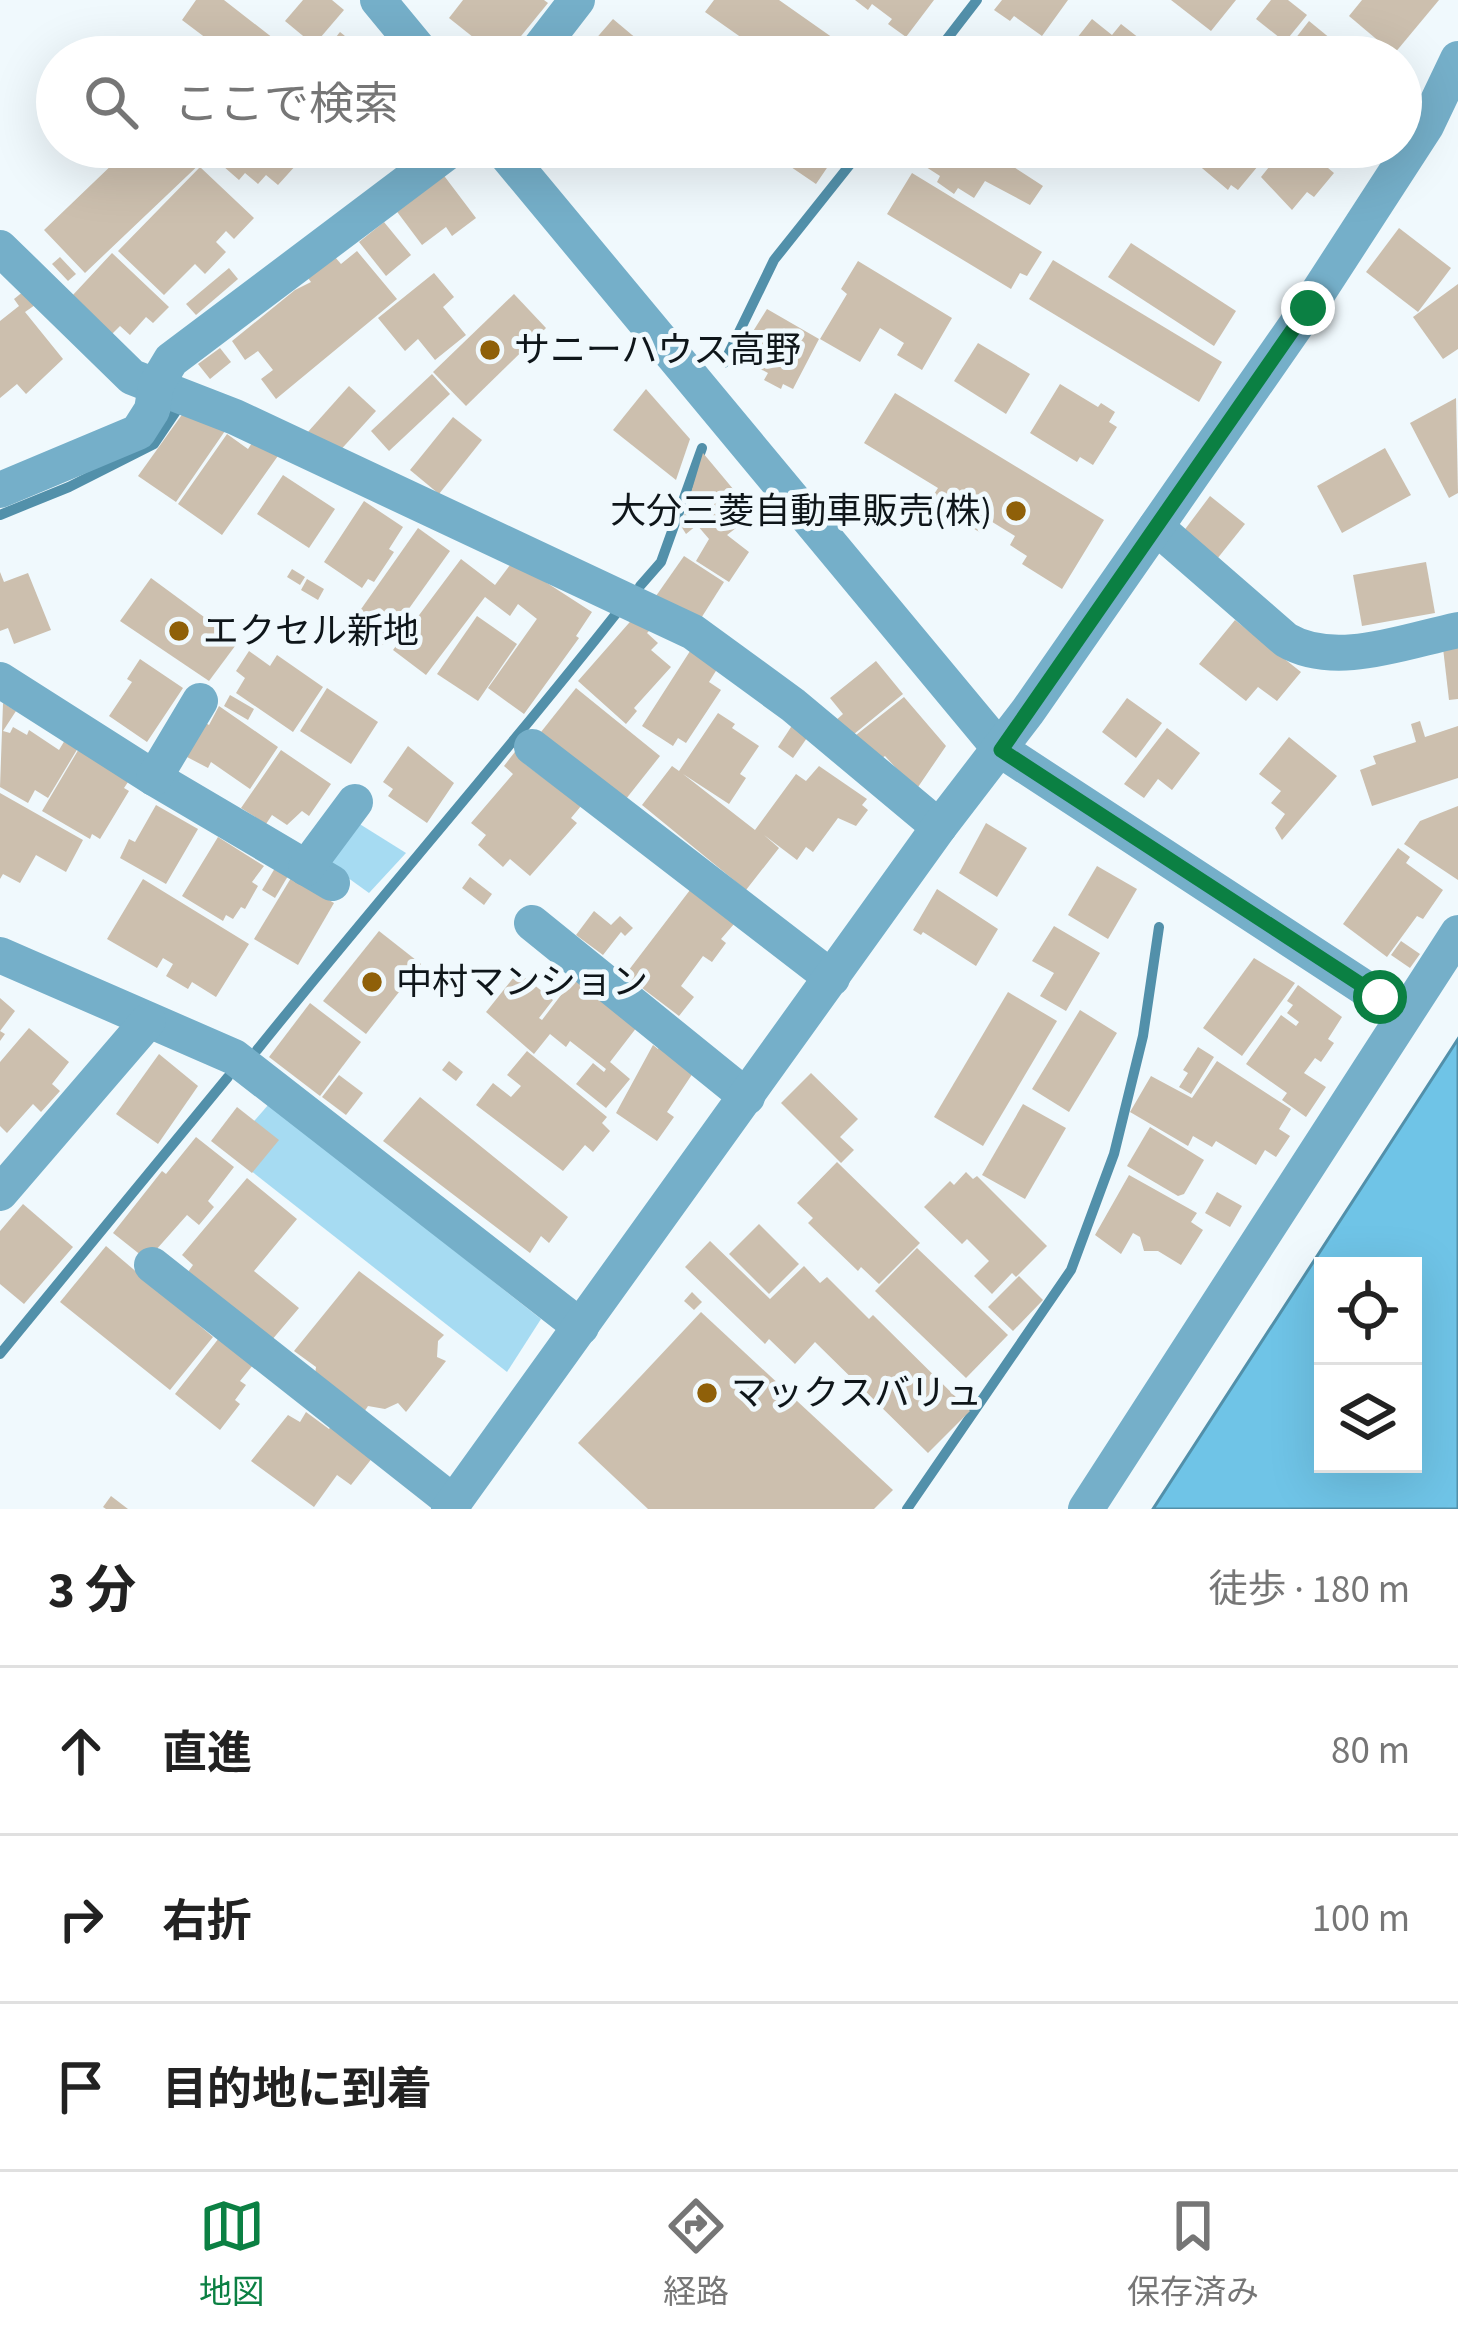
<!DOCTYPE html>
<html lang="ja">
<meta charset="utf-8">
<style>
:root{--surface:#fff;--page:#f2f2f2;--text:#222;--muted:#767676;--line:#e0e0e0;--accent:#0b8043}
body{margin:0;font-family:"Source Sans 3","Noto Sans JP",sans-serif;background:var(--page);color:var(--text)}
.controls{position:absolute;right:36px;bottom:36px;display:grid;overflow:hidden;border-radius:0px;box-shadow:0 12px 48px #0002}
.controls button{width:108px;height:108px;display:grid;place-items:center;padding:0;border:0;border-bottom:3px solid var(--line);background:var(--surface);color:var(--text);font:60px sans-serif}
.stop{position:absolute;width:36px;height:36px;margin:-27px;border:9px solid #0b8043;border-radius:50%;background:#fff}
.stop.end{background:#0b8043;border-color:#fff;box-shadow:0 3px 12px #0008}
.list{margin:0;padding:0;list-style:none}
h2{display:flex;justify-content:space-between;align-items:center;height:156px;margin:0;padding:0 48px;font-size:51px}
h2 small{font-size:39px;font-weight:400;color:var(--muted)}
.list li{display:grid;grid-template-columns:78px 1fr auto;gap:36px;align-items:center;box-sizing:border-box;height:168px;padding:0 48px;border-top:3px solid var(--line)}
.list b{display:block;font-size:45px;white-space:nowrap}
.list em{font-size:39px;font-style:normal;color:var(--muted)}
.icon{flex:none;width:66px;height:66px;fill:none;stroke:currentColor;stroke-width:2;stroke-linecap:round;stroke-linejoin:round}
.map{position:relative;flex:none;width:1458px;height:1509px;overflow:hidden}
.search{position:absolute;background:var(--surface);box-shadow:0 12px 48px #0002;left:36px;right:36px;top:36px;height:132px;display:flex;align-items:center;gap:30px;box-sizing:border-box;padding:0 42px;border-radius:66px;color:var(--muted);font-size:45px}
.sheet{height:660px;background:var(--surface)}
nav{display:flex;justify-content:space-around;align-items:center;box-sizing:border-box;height:168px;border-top:3px solid var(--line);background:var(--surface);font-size:33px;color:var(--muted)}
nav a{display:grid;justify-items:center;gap:6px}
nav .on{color:var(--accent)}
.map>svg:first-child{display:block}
</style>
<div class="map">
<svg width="1458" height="1509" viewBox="0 0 1458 1509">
<rect width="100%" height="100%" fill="#f0f9fd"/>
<!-- green -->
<g fill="#a6dbf2">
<path d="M358 823 406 853 369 893 326 862Z"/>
<path d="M269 1104 541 1319 507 1372 227 1152Z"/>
</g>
<!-- water -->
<path fill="#6fc4e7" stroke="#5290aa" stroke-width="3" fill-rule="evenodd" d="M1458 1039V1509H1153L1456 1042ZM1323 1266H1413V1464H1323Z"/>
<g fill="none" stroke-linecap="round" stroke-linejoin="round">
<!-- stream -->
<g stroke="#5290aa" stroke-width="10">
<path d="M933 57 977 0"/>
<path d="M724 363 774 260 864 147"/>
<path d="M0 515 69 487 154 444 179 407"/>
<path d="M640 586 661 562 702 448"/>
<path d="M257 1050C376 902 501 760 619 610"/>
<path d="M0 1354 228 1077"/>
<path d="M907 1509 1071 1270 1114 1154 1143 1036 1159 927"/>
</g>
</g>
<!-- building -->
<g fill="#ccbfae">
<path d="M196 0H224L278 42 272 50 282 57H231L182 20Z"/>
<path d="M303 0H332L344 10 314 45 285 21Z"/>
<path d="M463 0H544L548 3 504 57H498L449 18Z"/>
<path d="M714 0H779L853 52 857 45 873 57H769L705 12Z"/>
<path d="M855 0H934L906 37 888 24 892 19 872 4 868 10Z"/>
<path d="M1002 0H1068L1042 36 1014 16 1010 21 994 10Z"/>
<path d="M1171 0H1236L1211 31Z"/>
<path d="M1271 0H1288L1307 15 1285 42 1256 19Z"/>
<path d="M1362 0H1439L1394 54 1349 16Z"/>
<path d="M613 19 650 50 644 57H580Z"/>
<path d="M1092 19 1112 35 1121 24 1144 42 1132 57H1062Z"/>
<path d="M1309 21 1353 57H1281Z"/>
<path d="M340 32 371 57H320Z"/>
<path d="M301 39 319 52 316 57H288Z"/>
<path d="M148 147H196L207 157 85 273 44 230 118 159 127 168Z"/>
<path d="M225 147H298L306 154 278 185 266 175 258 184 245 173 239 180 215 159Z"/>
<path d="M369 147H397L380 160Z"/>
<path d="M544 147H579L558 164Z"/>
<path d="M796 147H809L831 162 816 184 791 167 796 159 790 155Z"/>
<path d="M895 147H983L1043 186 1030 205 985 181 974 198 958 188 954 194 937 182 940 176Z"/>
<path d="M1177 147H1303L1334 173 1314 197 1307 192 1292 210 1261 177 1269 167 1263 160 1238 190 1231 185 1228 190Z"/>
<path d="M200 167 254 218 234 239 226 231 216 242 226 252 205 274 195 264 164 295 118 251Z"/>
<path d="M442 173 476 218 452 236 446 227 422 245 395 209Z"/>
<path d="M912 173 1042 252 1027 276 1020 273 1011 289 887 214Z"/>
<path d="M384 222 411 255 386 276 359 242Z"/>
<path d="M1399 228 1451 268 1418 312 1366 272Z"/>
<path d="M1131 243 1236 311 1214 346 1108 277Z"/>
<path d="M357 251 397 299 276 399 261 379 273 370 258 351 245 360 232 341 295 290 311 282 308 278 335 257 341 264Z"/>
<path d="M112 253 169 307 153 323 146 317 130 335 120 326 112 334 72 296Z"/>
<path d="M60 257 76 274 68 281 52 264Z"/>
<path d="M1053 260 1222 362 1199 402 1029 299Z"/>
<path d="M858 261 952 318 922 370 897 355 904 343 880 328 860 362 820 339 847 294 841 289Z"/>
<path d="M229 268 238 279 196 315 186 304Z"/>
<path d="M434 273 454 297 443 307 466 335 435 360 418 339 405 351 378 318Z"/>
<path d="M1458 284V349L1443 359 1413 317Z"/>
<path d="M24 291 35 305 25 312 63 359 26 394 17 384 0 398V321L19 306 14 299Z"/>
<path d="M514 294 546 328 466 406 433 372Z"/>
<path d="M767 309 819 339 793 389 783 384 781 389 764 380 768 373 747 362 751 354 742 349Z"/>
<path d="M978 343 1030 374 1006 414 954 381Z"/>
<path d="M220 348 231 362 210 379 198 364Z"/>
<path d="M432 374 450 394 389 451 371 431Z"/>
<path d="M1060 384 1098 407 1101 403 1115 412 1109 422 1117 427 1093 465 1080 457 1077 462 1030 433Z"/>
<path d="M349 386 376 411 336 455 307 433Z"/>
<path d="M646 389 690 439 676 480 613 430Z"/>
<path d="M895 393 1104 520 1062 589 1022 564 1027 556 1010 545 1015 536 989 520 981 533 929 502 938 488 864 443Z"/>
<path d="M1456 398 1458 493 1449 498 1410 423Z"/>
<path d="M186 409 227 428 176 502 138 476Z"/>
<path d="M453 417 482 440 439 494 410 470Z"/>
<path d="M227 434 248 449 254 440 280 453 222 535 178 504Z"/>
<path d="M1385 448 1411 495 1342 533 1317 486Z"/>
<path d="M703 453 754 514 727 535 749 552 729 582 696 561 709 539 697 525 686 534 681 526Z"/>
<path d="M283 475 335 509 309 548 257 514Z"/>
<path d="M1210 496 1245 524 1217 559 1183 532Z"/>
<path d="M364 501 403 527 389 549 394 552 374 582 368 579 362 588 324 562Z"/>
<path d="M418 528 450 551 383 645 352 622Z"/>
<path d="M684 556 724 582 698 623 656 596Z"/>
<path d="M461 559 495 585 513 561 592 612 576 636 579 638 524 714 488 688 551 599 537 619 518 604 510 616 485 597 426 675 393 650Z"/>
<path d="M1426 562 1435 613 1362 626 1353 575Z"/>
<path d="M292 569 305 577 300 585 287 577Z"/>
<path d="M0 572 4 582 28 573 51 630 14 644 8 628 0 631Z"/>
<path d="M151 578 238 642 209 681 120 621Z"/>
<path d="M307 579 324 589 318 600 301 590Z"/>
<path d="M636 615 651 629 647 633 658 643 651 650 671 667 634 708 637 711 626 724 578 681Z"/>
<path d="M477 616 517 644 478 701 437 674Z"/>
<path d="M1235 620 1301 672 1277 701 1258 687 1246 701 1199 664Z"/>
<path d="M1458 646V699L1449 700 1443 648Z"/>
<path d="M692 648 719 666 709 682 721 690 686 743 678 738 673 746 642 726Z"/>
<path d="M249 651 270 666 277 655 323 687 293 732 236 693 245 678 236 671Z"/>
<path d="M140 659 183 688 147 742 109 716 132 682 127 679Z"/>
<path d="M876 661 903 694 848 739 834 722 843 714 830 698Z"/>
<path d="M327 688 378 722 351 764 300 731Z"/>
<path d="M576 688 660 756 622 804 537 737Z"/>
<path d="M230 695 254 709 248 720 224 706Z"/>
<path d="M904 697 946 746 916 790 885 756 878 761 856 735Z"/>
<path d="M1127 698 1162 723 1136 758 1102 732Z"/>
<path d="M3 703 16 711 3 731 10 733 13 727 27 735 29 730 59 750 65 740 78 748 48 798 35 790 28 803 0 787Z"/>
<path d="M219 706 278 747 250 789 211 762 208 768 187 757 204 722 209 725Z"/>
<path d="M718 713 735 724 732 728 759 746 740 774 746 778 729 804 683 774 755 830 796 774 806 781 819 766 867 799 862 805 868 810 856 826 838 818 813 852 806 847 797 860 764 835 779 848 746 890 642 805 672 766 679 771Z"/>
<path d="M1420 721 1425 737 1458 726V778L1372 806 1360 770 1376 764 1373 756 1416 742 1411 724Z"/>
<path d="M793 724 809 735 793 758 778 747Z"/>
<path d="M1167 728 1200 753 1172 790 1158 779 1144 798 1124 784Z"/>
<path d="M1289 737 1337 776 1282 840 1275 828 1285 814 1271 803 1281 791 1259 774Z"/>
<path d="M408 746 454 783 427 823 388 796 393 789 383 782Z"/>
<path d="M80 747 128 782 124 788 129 791 100 839 92 834 90 839 42 811Z"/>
<path d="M518 748 525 764 581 806 571 818 577 823 530 876 510 859 503 867 478 845 486 835 471 823 513 774 504 766Z"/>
<path d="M281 750 331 784 309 816 302 811 287 825 272 815 266 824 241 808Z"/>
<path d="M0 793 83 840 66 872 36 855 20 883 3 874 0 879Z"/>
<path d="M156 805 198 829 166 884 120 858 129 839 135 842Z"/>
<path d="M1458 806V880L1404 844 1420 821Z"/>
<path d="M986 823 1027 848 997 897 959 873Z"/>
<path d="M218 837 264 866 252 882 258 886 245 909 241 907 233 919 226 915 223 921 182 896Z"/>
<path d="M1398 848 1410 857 1406 863 1443 890 1423 919 1417 916 1387 957 1343 924Z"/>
<path d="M1097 866 1137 889 1108 939 1068 915Z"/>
<path d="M275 868 288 876 275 898 262 890Z"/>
<path d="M470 877 492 894 484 905 462 888Z"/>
<path d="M291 878 334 903 298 965 254 939Z"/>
<path d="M143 879 249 944 216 997 192 982 188 989 166 976 173 964 163 958 157 968 107 939Z"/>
<path d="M937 889 998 929 976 966 923 932 921 935 913 930Z"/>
<path d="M690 890 734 924 721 939 726 943 712 962 703 956 681 986 694 997 679 1016 625 975Z"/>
<path d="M594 911 611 925 620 916 633 928 625 936 621 932 603 955 576 935Z"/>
<path d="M1054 926 1100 953 1066 1011 1040 996 1054 973 1032 961Z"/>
<path d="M379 931 421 964 366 1034 323 1001Z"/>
<path d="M1401 941 1420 954 1410 968 1391 955Z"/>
<path d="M1254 958 1295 983 1242 1056 1203 1028Z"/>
<path d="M518 972 553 1000 539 1018 542 1020 574 978 637 1027 610 1062 630 1079 606 1108 576 1084 593 1063 604 1072 606 1069 570 1041 566 1047 550 1034 534 1054 486 1012Z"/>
<path d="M1298 985 1342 1017 1328 1039 1334 1043 1321 1062 1315 1058 1304 1073 1326 1087 1306 1117 1282 1100 1287 1093 1246 1064 1281 1015 1296 1026 1299 1022 1287 1013 1293 1005 1287 1001Z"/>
<path d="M1008 992 1057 1021 983 1146 934 1117Z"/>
<path d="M0 998 15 1011 0 1031 5 1034 0 1041Z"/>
<path d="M310 1003 361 1042 320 1096 269 1057Z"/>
<path d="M1080 1010 1117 1033 1069 1112 1032 1089Z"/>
<path d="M29 1028 69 1062 52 1084 60 1091 41 1112 33 1104 7 1133 0 1126V1062Z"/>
<path d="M662 1042 693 1073 667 1112 674 1117 657 1141 616 1113 653 1045 658 1049Z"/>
<path d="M1198 1047 1214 1057 1191 1094 1179 1087 1188 1073 1183 1070Z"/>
<path d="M527 1051 607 1117 602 1123 610 1131 593 1152 585 1145 563 1171 476 1105 493 1083 511 1097 521 1086 507 1075Z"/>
<path d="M159 1054 198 1086 158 1144 116 1114Z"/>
<path d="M449 1061 463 1072 456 1081 442 1070Z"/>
<path d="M1217 1061 1291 1109 1279 1129 1290 1136 1276 1157 1265 1150 1256 1165 1216 1141 1212 1147 1193 1136 1188 1146 1130 1112 1151 1076 1192 1098Z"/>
<path d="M811 1073 858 1119 840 1137 854 1150 841 1163 781 1103Z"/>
<path d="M339 1075 363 1093 346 1115 322 1097Z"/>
<path d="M420 1097 568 1217 549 1243 541 1236 530 1253 383 1141Z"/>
<path d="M1023 1104 1066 1128 1025 1199 982 1175Z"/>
<path d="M237 1107 279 1140 252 1173 211 1141Z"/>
<path d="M1150 1127 1204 1160 1184 1194 1178 1196 1127 1166Z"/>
<path d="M196 1137 234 1167 208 1201 214 1207 199 1225 187 1215 147 1260 113 1233 162 1171 166 1174Z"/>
<path d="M837 1162 920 1243 879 1284 861 1267 858 1271 808 1223 813 1218 797 1203Z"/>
<path d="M966 1172 973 1179 977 1176 1047 1246 1016 1277 1012 1273 992 1294 974 1276 989 1261 967 1239 962 1244 924 1207 950 1181 954 1185Z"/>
<path d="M1129 1175 1197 1213 1191 1222 1203 1230 1181 1265 1158 1251H1144L1140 1237 1133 1233 1121 1254 1095 1235Z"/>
<path d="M247 1178 297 1219 254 1271 299 1308 271 1341 188 1272 193 1265 182 1255Z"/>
<path d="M1217 1192 1242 1206 1230 1227 1205 1213Z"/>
<path d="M23 1204 73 1247 24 1304 0 1284V1231Z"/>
<path d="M759 1224 799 1264 769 1294 729 1254Z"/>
<path d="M710 1241 770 1299 804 1266 820 1283 827 1277 869 1319 873 1315 970 1411 928 1453 815 1342 795 1364 769 1339 765 1344 685 1267Z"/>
<path d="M106 1246 213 1337 170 1390 60 1302Z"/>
<path d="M917 1248 1008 1335 966 1378 875 1291Z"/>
<path d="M359 1271 444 1335 438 1341 437 1357 446 1361 406 1412 398 1403 385 1409 368 1406 364 1412 315 1375 316 1367 294 1351Z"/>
<path d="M1019 1276 1043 1300 1013 1331 988 1307Z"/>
<path d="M692 1292 702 1302 694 1310 684 1301Z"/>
<path d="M701 1312 893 1490 874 1509H648L578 1443Z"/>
<path d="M219 1338 253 1365 240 1381 246 1385 235 1400 240 1404 220 1430 175 1394Z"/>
<path d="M306 1412 329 1429 332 1425 373 1457 351 1485 337 1475 314 1507 251 1461 288 1415 300 1422Z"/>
<path d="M111 1496 128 1509H106L103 1507Z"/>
</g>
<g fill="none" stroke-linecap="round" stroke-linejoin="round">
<!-- minor -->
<g stroke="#75afc9" stroke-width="36">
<path d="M378 0 425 57"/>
<path d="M533 57 577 0"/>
<path d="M500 147 1001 750 1403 1013"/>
<path d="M0 248 132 377 235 417 693 632 793 705 939 827"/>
<path d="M0 490 138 432 152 410 156 385 171 360 454 147"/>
<path d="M1156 527 1286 640C1335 669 1405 641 1458 630"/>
<path d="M0 680 154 778 332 883"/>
<path d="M532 747 832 978"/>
<path d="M154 778 200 701"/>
<path d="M306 868 355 802"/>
<path d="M532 923 747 1097"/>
<path d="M0 955 234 1057 581 1327"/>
<path d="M0 1193 148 1021"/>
<path d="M152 1265 454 1503"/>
<path d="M449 1509 939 827 1028 711 1308 308 1426 126 1458 59"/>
<path d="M1086 1509 1458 933"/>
</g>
</g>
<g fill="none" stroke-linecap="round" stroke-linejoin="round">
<!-- route -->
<path stroke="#0b8043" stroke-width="15" d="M1308 308 1001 750 1380 997"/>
</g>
<!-- markers -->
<g fill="#8f6009" stroke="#f0f9fd" stroke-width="4.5">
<circle cx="490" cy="350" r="12"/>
<circle cx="1016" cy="511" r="12"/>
<circle cx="179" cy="631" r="12"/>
<circle cx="372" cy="982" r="12"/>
<circle cx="707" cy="1393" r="12"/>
</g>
<g text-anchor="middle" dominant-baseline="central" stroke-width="10" stroke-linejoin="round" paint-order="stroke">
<!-- poi labels -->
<g font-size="36" fill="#0f161a" stroke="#f0f9fd" text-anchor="start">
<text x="514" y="350">サニーハウス高野</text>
<text x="992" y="511" text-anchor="end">大分三菱自動車販売(株)</text>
<text x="203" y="631">エクセル新地</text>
<text x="396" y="982">中村マンション</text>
<text x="731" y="1393">マックスバリュ</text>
</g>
</g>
</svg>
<div class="controls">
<button><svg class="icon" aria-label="locate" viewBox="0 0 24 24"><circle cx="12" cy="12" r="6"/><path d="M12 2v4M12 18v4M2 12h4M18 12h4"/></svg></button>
<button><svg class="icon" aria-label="layers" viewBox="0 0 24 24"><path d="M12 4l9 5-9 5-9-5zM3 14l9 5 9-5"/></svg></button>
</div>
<div class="stop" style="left:1380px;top:997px"></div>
<div class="stop end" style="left:1308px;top:308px"></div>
<div class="search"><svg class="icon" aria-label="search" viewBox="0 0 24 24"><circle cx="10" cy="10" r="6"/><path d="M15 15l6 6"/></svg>ここで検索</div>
</div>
<section class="sheet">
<h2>3 分<small>徒歩 · 180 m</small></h2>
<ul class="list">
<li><svg class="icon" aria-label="ahead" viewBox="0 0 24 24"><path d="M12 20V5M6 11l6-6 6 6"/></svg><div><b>直進</b></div><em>80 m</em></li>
<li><svg class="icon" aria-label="right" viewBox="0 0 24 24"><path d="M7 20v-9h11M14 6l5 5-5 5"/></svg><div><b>右折</b></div><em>100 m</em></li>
<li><svg class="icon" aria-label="arrive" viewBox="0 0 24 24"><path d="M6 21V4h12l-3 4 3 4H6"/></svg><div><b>目的地に到着</b></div></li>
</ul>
</section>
<nav>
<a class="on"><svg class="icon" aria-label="map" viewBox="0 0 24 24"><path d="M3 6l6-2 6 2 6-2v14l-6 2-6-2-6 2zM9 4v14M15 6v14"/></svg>地図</a>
<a><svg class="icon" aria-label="directions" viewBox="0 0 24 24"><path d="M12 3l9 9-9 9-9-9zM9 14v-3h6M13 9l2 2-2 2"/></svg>経路</a>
<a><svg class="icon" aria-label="saved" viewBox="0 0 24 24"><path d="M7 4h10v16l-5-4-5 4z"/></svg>保存済み</a>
</nav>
